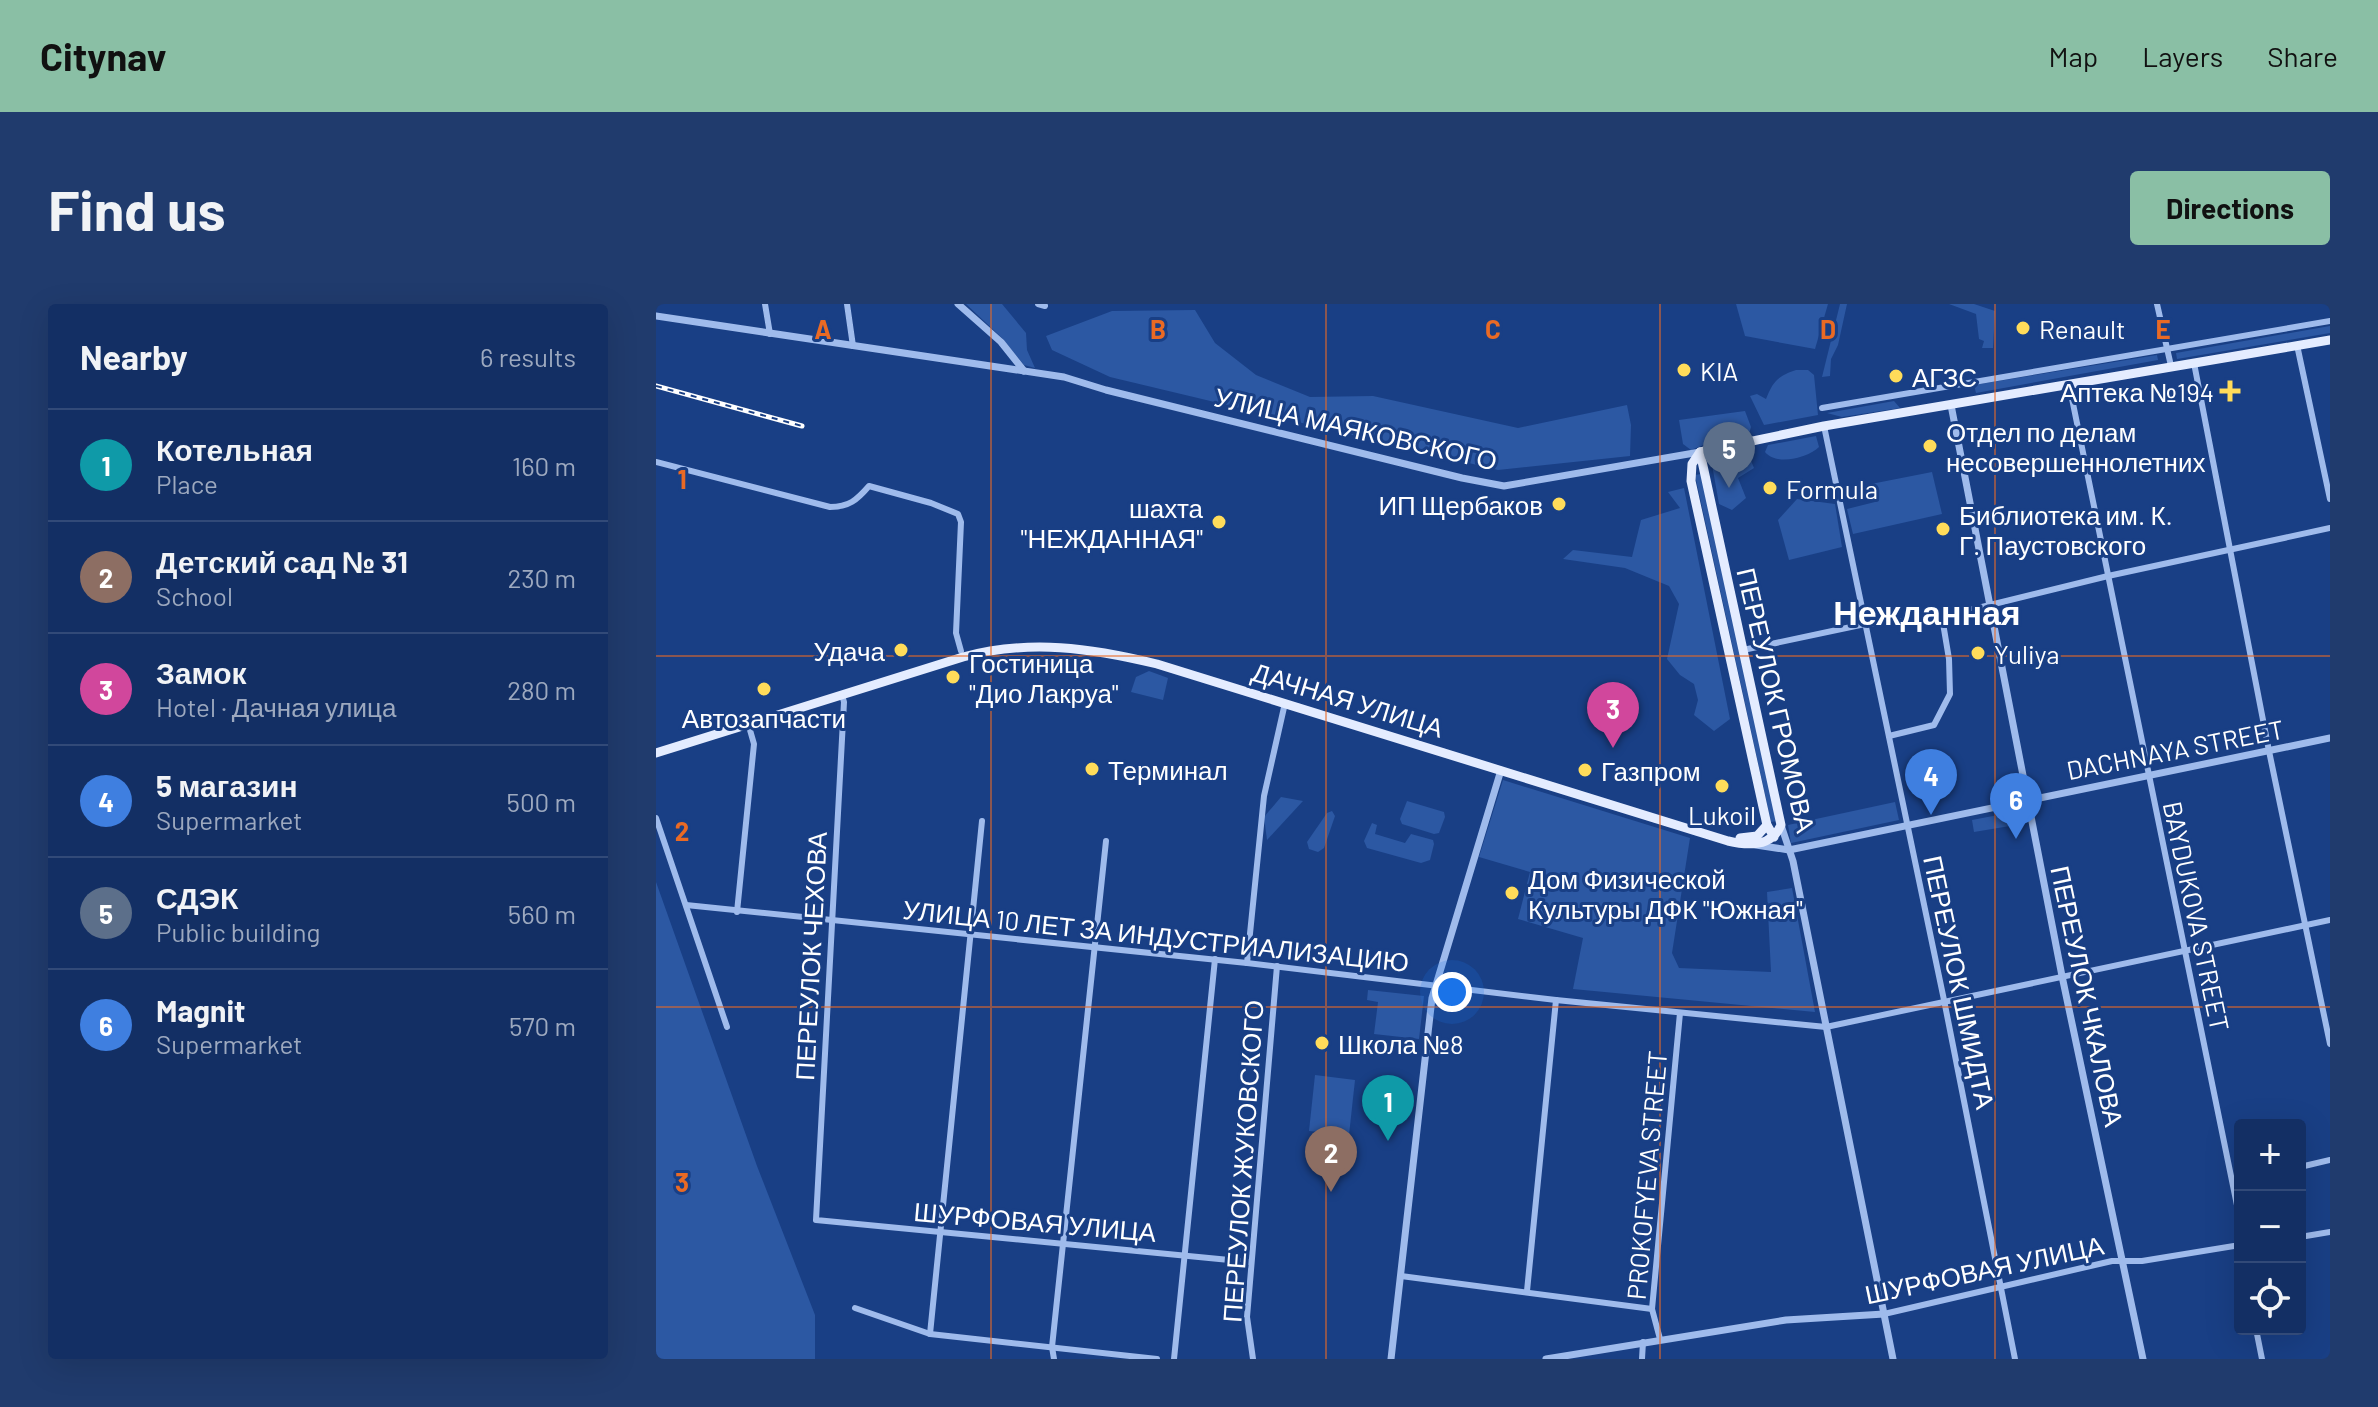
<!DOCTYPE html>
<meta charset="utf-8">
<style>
:root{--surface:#132f64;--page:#203b6d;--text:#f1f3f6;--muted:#9da9bf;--line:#324a78;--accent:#8abfa5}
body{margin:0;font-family:Barlow,sans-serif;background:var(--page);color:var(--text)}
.controls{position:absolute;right:24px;bottom:24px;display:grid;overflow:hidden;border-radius:8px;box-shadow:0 8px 32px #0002}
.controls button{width:72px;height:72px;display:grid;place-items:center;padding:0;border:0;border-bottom:2px solid var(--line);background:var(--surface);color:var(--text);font:40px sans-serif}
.you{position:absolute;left:796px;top:688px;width:28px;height:28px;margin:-20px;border:6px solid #fff;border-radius:50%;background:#1a73e8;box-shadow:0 0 0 12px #1a73e833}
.badge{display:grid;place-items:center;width:52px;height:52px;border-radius:50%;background:var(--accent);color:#fff;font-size:26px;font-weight:700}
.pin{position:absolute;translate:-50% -66px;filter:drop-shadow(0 2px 4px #0008)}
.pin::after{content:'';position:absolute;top:42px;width:28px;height:24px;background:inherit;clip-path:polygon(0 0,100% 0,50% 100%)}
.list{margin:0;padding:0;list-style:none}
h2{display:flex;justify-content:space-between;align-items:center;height:104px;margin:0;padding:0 32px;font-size:34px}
h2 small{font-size:26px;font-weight:400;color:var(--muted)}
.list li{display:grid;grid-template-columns:52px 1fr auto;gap:24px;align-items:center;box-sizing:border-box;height:112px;padding:0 32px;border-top:2px solid var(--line)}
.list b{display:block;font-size:30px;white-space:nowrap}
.list p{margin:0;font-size:26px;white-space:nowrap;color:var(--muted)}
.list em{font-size:26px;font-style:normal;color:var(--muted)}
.icon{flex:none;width:44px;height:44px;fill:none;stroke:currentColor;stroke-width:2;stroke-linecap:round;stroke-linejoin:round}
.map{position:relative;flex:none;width:1674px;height:1055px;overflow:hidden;border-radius:8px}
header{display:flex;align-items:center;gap:48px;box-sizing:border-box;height:112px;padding:0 40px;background:var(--accent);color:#111}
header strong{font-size:38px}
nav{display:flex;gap:44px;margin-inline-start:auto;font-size:28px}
.intro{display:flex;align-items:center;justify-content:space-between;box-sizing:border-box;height:192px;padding:0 48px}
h1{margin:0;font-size:56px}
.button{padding:20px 36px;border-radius:8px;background:var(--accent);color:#111;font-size:28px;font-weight:700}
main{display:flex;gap:48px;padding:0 48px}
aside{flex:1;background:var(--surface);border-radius:8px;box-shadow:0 8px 32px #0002}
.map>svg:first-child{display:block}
</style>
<header>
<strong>Citynav</strong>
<nav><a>Map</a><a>Layers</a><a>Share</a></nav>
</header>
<div class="intro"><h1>Find us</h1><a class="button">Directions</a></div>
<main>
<aside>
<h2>Nearby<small>6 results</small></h2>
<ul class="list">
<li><span class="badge" style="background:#0f9aa8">1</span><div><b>Котельная</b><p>Place</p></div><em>160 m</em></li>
<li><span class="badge" style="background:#8d6e63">2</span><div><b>Детский сад № 31</b><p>School</p></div><em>230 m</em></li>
<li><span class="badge" style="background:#d1479c">3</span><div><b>Замок</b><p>Hotel · Дачная улица</p></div><em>280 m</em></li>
<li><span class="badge" style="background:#3f7fe0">4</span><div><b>5 магазин</b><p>Supermarket</p></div><em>500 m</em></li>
<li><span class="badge" style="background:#5c6f8a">5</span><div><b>СДЭК</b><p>Public building</p></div><em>560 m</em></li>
<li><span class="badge" style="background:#3f7fe0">6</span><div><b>Magnit</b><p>Supermarket</p></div><em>570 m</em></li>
</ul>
</aside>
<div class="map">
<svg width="1674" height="1055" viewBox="0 0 1674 1055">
<rect width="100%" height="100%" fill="#193f85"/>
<!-- green -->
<g fill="#2c58a3">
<path d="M310 0H346L370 29 371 46 379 64 368 61 346 34Z"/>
<path d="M1080 0H1172L1159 45 1089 32Z"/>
<path d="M1184 0H1191L1182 41 1175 55 1174 72 1166 73Z"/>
<path d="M1293 0H1318L1339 7 1337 44H1326L1328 37 1323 35 1320 10Z"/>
<path d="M539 6 559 39 600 71 654 93 717 92 862 124 971 101 975 121 974 152 842 166 454 73 396 46 390 32 456 7Z"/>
<path d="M1674 22V29L1521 55 1520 49Z"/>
<path d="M1501 51 1502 56 1320 89 1318 81Z"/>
<path d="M1140 66H1152L1158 71 1162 111 1108 121 1094 92 1101 90 1110 95C1117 77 1122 72 1140 66Z"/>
<path d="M1238 97 1244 104 1186 113 1171 109Z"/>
<path d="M1089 107 1095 123 1093 130 1053 139 1035 146 1027 140 1023 116Z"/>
<path d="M1160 132 1163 143C1152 154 1120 162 1109 148L1112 141Z"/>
<path d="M1090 145 1098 164 1082 174 1090 194 1076 206 1063 200 1055 155Z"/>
<path d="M1276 168 1286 210 1197 230 1191 205 1219 198 1215 180Z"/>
<path d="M1045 170 1121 517 1115 518 1039 171Z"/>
<path d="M1028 184 1074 415 1058 427 1038 411 1042 396 1038 380 1024 371 1011 355 1023 300 1013 282 969 264 907 255 917 246 976 253 985 216 1024 204 1012 188Z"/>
<path d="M1141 195 1179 200 1186 243 1133 256 1122 216Z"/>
<path d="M493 367 512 374 507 396 475 388 480 373Z"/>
<path d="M847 476 1034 534 1016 649 1023 664 1115 668 1111 588 1136 584 1159 708 917 685 927 634 862 615 874 568 823 553Z"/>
<path d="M625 493 647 497 611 536 608 513Z"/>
<path d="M751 497 788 508 789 513 783 529 778 530 746 520 744 515Z"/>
<path d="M1239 498 1243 516 1135 539 1132 521Z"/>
<path d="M676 507 679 512 668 544 662 548 653 545 651 538 671 509Z"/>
<path d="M1363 507 1366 520 1318 528 1316 516Z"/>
<path d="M716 519 721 521 719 530 749 539 755 530 777 536 778 540 774 556 765 559 711 544 708 537Z"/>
<path d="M0 578 101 862 159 1011V1055H0Z"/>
<path d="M712 686 768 692 763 735 718 730 722 698 711 696Z"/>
<path d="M659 771 699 776 693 831 653 827Z"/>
</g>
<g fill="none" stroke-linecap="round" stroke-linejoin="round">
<!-- minor -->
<g stroke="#9fbbec" stroke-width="6">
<path d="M109 0 114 30"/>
<path d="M191 0 197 42"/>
<path d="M382 0 389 2"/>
<path d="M1501 0 1515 62"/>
<path d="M1641 41 1674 195"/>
<path d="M1538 59 1613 447 1674 740"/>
<path d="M1413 80 1584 916"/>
<path d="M1166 104 1674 17"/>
<path d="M1168 122 1288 696 1359 1055"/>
<path d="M0 158 174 203C193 203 201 196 213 182L275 199 302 210 305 218 300 329 305 347"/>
<path d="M1087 346 1209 320 1273 316 1452 272 1674 224"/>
<path d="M186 391 188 398 160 916 594 958"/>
<path d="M1233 432 1278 421 1294 390 1293 355 1286 313"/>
<path d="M0 514 71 723"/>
<path d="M30 601 591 659 900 696 1170 723 1674 616"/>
<path d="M81 608 98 440 92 419"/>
<path d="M591 659 608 492 629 399"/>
<path d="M1644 863 1674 856"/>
<path d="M1644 933 1674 928"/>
<path d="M745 972 996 1005"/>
<path d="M871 987 900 696"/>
<path d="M199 1004 274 1030 501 1055"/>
<path d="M1228 1010 1456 957H1486L1584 941"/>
<path d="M1600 1025 1606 1055"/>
<path d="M274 1030 326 517"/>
<path d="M1004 1035 996 1005 1024 709"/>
<path d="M398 1055 396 1043 450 537"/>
<path d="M518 1055 559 655"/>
<path d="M597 1055 591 1013 621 662"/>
<path d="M986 1055 987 1038"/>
</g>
<!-- tertiary -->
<g stroke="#9fbbec" stroke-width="7">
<path d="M302 0 345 38 368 67"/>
<path d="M0 12 408 73 450 86 806 174 848 182 1044 148"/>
<path d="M1295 101 1406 672 1487 1055"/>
<path d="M1125 521 1137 557 1237 1055"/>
<path d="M1100 541 1133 546 1674 434"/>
<path d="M735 1055 776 694 845 466"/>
<path d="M890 1055 1130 1016 1228 1010"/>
</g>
<!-- primary -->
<g stroke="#e4ecff" stroke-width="9">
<path d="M1044 148 1168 122 1674 36"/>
<path d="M0 449 307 353C374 335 435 344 501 360L1072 537C1093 542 1116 543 1125 521L1044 148 1036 160 1035 177 1111 521 1118 533"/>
<path d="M1084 534 1101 532 1111 521"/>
</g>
<!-- rail casing -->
<g stroke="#fff" stroke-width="5">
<path id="rail" d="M0 82 146 122"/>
</g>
<!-- rail -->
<use href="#rail" stroke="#193f85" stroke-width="2" stroke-dasharray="6" stroke-linecap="butt"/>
</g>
<!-- grid -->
<path fill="none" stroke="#ea6a24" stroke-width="2" stroke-opacity="0.55" d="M335 0V1055M670 0V1055M1004 0V1055M1339 0V1055M0 352H1674M0 703H1674"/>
<!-- markers -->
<g fill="#ffdc5a" stroke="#193f85" stroke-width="3">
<circle cx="1367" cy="24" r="8"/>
<circle cx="1028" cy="66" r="8"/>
<circle cx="1240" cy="72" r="8"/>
<path d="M1570 75h8v8h8v8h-8v8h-8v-8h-8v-8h8z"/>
<circle cx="1274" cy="142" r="8"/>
<circle cx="1114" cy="184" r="8"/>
<circle cx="903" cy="200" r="8"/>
<circle cx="563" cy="218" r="8"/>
<circle cx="1287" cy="225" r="8"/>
<circle cx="245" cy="346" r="8"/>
<circle cx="1322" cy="349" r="8"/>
<circle cx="297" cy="373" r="8"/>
<circle cx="108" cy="385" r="8"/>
<circle cx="436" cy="465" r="8"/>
<circle cx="929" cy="466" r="8"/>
<circle cx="1066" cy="482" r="8"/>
<circle cx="856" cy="589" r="8"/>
<circle cx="666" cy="739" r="8"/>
</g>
<g text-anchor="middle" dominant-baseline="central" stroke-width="6" stroke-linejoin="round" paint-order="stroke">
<!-- poi labels -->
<g font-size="26" fill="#fff" stroke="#193f85" text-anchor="start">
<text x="1383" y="24">Renault</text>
<text x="1044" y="66">KIA</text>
<text x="1256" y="72">АГЗС</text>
<text x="1558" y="87" text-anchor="end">Аптека №194</text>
<text x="1290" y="127">Отдел по делам<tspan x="1290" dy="30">несовершеннолетних</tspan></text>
<text x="1130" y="184">Formula</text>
<text x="887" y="200" text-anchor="end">ИП Щербаков</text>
<text x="547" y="203" text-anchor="end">шахта<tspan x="547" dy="30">"НЕЖДАННАЯ"</tspan></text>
<text x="1303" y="210">Библиотека им. К.<tspan x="1303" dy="30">Г. Паустовского</tspan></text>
<text x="229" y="346" text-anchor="end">Удача</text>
<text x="1338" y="349">Yuliya</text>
<text x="313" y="358">Гостиница<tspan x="313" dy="30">"Дио Лакруа"</tspan></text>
<text x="108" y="413" text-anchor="middle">Автозапчасти</text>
<text x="452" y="465">Терминал</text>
<text x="945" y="466">Газпром</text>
<text x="1066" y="510" text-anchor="middle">Lukoil</text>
<text x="872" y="574">Дом Физической<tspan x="872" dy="30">Культуры ДФК "Южная"</tspan></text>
<text x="682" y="739">Школа №8</text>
</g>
<!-- street labels -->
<g font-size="26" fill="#fff" stroke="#193f85">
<text transform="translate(700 124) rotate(13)">УЛИЦА МАЯКОВСКОГО</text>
<text transform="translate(692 395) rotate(17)">ДАЧНАЯ УЛИЦА</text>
<text transform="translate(1121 396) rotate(77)">ПЕРЕУЛОК ГРОМОВА</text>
<text transform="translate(1519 445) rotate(-11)">DACHNAYA STREET</text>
<text transform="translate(1541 612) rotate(78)">BAYDUKOVA STREET</text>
<text transform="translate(500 631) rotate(6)">УЛИЦА 10 ЛЕТ ЗА ИНДУСТРИАЛИЗАЦИЮ</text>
<text transform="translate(154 652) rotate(-87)">ПЕРЕУЛОК ЧЕХОВА</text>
<text transform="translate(1304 678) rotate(78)">ПЕРЕУЛОК ШМИДТА</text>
<text transform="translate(1432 692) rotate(78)">ПЕРЕУЛОК ЧКАЛОВА</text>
<text transform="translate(586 857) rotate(-86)">ПЕРЕУЛОК ЖУКОВСКОГО</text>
<text transform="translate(990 871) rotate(-85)">PROKOFYEVA STREET</text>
<text transform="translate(379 917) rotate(5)">ШУРФОВАЯ УЛИЦА</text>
<text transform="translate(1328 965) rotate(-12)">ШУРФОВАЯ УЛИЦА</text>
</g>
<!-- district labels -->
<g font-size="34" font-weight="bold" fill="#fff" stroke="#193f85">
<text x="1271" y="307">Нежданная</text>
</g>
</g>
<g font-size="26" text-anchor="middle" font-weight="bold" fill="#ea6a24" stroke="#193f85" stroke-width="6" stroke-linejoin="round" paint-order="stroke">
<text x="167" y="35">A</text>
<text x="502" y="35">B</text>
<text x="837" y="35">C</text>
<text x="1172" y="35">D</text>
<text x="1507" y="35">E</text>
<text x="26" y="185">1</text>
<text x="26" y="537">2</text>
<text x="26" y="888">3</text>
</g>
</svg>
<div class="controls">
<button>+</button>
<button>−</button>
<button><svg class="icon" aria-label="locate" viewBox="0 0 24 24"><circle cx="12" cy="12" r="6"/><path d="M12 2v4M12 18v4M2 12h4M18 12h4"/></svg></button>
</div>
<div class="you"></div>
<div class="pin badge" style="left:732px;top:837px;background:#0f9aa8">1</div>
<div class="pin badge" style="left:675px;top:888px;background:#8d6e63">2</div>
<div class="pin badge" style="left:957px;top:444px;background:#d1479c">3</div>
<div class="pin badge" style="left:1275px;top:511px;background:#3f7fe0">4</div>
<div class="pin badge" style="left:1073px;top:184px;background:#5c6f8a">5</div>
<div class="pin badge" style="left:1360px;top:535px;background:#3f7fe0">6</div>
</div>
</main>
